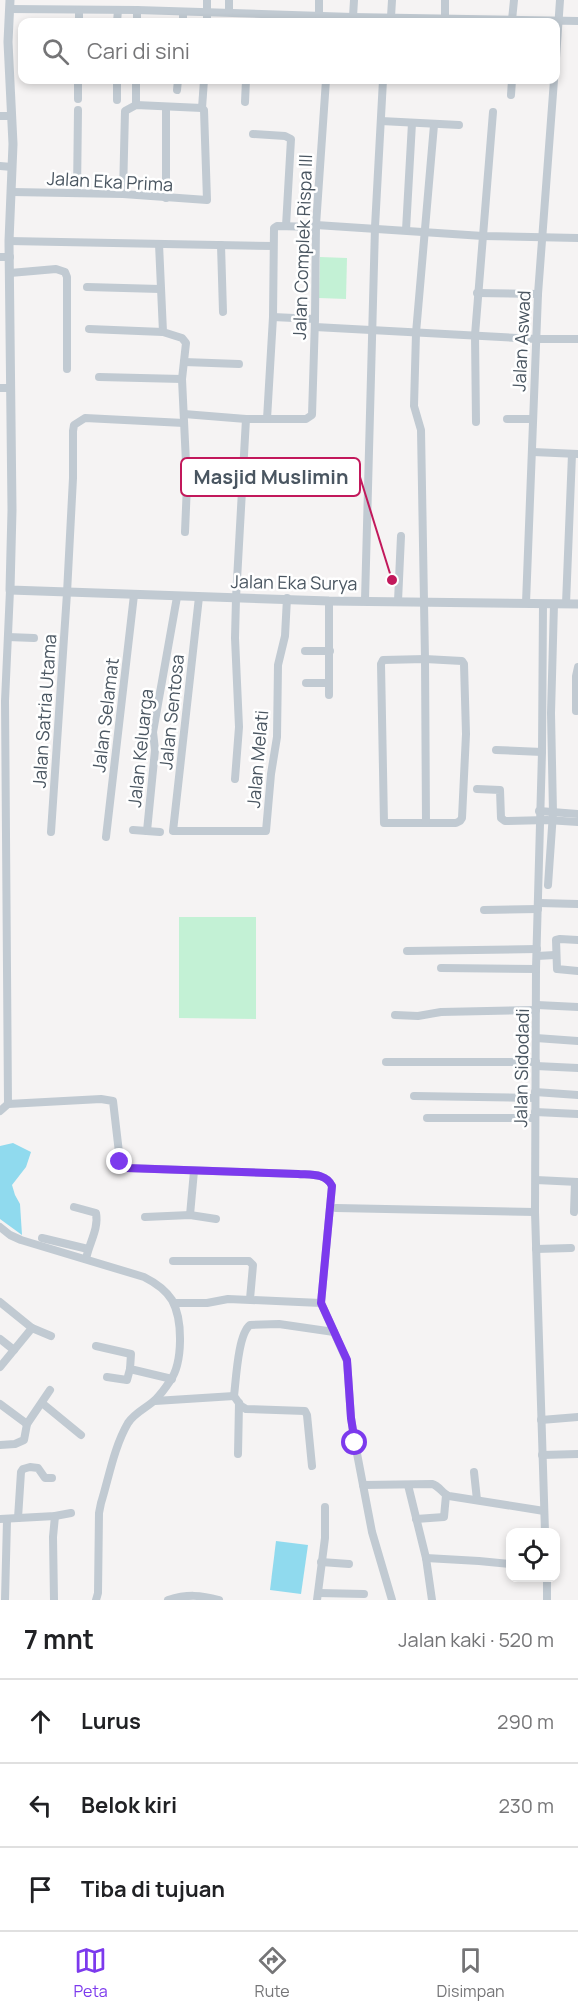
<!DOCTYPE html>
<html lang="id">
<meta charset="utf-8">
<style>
:root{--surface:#fff;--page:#f6f6f6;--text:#202124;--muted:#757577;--line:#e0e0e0;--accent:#7c3aed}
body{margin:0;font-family:Manrope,sans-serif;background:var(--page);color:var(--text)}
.controls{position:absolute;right:18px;bottom:18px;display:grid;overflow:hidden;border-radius:12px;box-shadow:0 3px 9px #0003}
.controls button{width:54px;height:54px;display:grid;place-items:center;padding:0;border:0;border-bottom:2px solid var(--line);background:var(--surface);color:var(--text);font:30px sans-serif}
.stop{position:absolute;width:18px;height:18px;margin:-14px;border:4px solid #7c3aed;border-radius:50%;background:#fff}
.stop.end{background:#7c3aed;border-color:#fff;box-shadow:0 2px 6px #0008}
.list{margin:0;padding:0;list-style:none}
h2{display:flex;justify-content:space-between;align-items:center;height:78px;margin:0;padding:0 24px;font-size:26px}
h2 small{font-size:20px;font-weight:400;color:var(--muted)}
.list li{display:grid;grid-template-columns:39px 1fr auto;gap:18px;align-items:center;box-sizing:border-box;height:84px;padding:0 24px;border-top:2px solid var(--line)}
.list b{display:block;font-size:22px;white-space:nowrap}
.list em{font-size:20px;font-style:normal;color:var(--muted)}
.icon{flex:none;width:33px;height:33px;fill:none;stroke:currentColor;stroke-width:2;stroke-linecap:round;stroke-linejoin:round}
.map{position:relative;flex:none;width:578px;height:1600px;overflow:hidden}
.search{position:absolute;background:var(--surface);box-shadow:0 3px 9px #0003;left:18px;right:18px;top:18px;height:66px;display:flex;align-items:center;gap:15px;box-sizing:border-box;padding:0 21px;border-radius:12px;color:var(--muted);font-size:22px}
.sheet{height:330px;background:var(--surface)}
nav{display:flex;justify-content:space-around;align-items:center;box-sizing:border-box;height:84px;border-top:2px solid var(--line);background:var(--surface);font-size:16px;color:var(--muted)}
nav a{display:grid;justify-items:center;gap:3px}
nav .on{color:var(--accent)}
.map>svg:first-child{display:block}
</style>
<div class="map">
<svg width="578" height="1600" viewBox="0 0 578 1600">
<rect width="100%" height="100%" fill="#f5f3f3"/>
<!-- green -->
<g fill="#c3f1d5">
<path d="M320 257 347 258 346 299 319 298Z"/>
<path d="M179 917H256V1019L179 1018Z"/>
</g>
<!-- water -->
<g fill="#90daee">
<path d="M13 1143 31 1152 26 1167 12 1185 15 1195 20 1204 22 1235 0 1219V1146Z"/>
<path d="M276 1541 308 1545 301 1594 270 1590Z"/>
</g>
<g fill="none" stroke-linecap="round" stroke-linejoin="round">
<!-- minor -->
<g stroke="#c1cad2" stroke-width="8">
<path d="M10 9 137 10 353 17 578 21"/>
<path d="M229 12V0"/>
<path d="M319 16V0"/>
<path d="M353 17 354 0"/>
<path d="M391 17 392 0"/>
<path d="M445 18V0"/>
<path d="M512 20 514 0"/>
<path d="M79 22V10"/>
<path d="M117 22 118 10"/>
<path d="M137 22V10"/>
<path d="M183 22V12"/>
<path d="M207 22V0"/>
<path d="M556 58 560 0"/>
<path d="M177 90 178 80"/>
<path d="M511 95 512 80"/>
<path d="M78 99V80"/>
<path d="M117 100V80"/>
<path d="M245 102 246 80"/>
<path d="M136 105V80"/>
<path d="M166 107V198"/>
<path d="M202 108 204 80"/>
<path d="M0 116H12"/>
<path d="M381 121 459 125"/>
<path d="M253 134 285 136 291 139 286 226"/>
<path d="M0 166 12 167"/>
<path d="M12 192 123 194 207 200 204 110 202 108 136 105 125 111 123 194"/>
<path d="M77 193 78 110"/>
<path d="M316 225 483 236 578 238"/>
<path d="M406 230 412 123"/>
<path d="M9 241 273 246"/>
<path d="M159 244 163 332 182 338 186 343 182 379 187 484 185 532"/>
<path d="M221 245 223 312"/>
<path d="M0 257H10"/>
<path d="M10 273 56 269 65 272 67 277V369"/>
<path d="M87 287 160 289"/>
<path d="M477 293 538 294"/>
<path d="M273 317 315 319"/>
<path d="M315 327 536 339H578"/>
<path d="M89 329 163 332"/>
<path d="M184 362 239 364"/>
<path d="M99 377 182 379"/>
<path d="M0 388H10"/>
<path d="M184 414 246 419H306L312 415 315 319 316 225 326 80"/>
<path d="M267 419 273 317 274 228 277 226 316 227"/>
<path d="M507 419H532"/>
<path d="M476 422 475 335 493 112"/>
<path d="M533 452 578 454"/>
<path d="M199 597 173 831H266L271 774 277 737 278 665 285 636 287 598"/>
<path d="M365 600 375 227 383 80"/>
<path d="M398 601 401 536"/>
<path d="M526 603 538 294 554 80"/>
<path d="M543 604 542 752 536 969 535 1212 545 1532"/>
<path d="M566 604 572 454"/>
<path d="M8 637 34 638"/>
<path d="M305 651H330"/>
<path d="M425 659 462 661 464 664 466 734 462 818 460 821 456 823H384L381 664 383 660Z"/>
<path d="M306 683H329"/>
<path d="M329 695V601"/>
<path d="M576 711V676L578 667"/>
<path d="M496 750 542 752"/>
<path d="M235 779 239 727 235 638 236 598 246 419"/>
<path d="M477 789 500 790 501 818 505 821 547 820 578 822"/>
<path d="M539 811 578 814"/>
<path d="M426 823 425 659 421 430 414 406 416 333 434 125"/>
<path d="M133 830 160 832"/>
<path d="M147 831 155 750 153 732 177 597"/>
<path d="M51 832 67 593 73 478V431L74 425 85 418 184 423"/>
<path d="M106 837 134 595"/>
<path d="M548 885 553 813 551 713 554 604"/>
<path d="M539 903 578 904"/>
<path d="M484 910 538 909"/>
<path d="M578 940 560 939 556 940 557 969 578 971"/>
<path d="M407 951 537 949"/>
<path d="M537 956 555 955"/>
<path d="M441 968 536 969"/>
<path d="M537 1005 578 1007"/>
<path d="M395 1015 418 1016 441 1012 536 1010"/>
<path d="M536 1038 578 1041"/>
<path d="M386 1062H536"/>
<path d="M536 1066 578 1068"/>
<path d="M535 1092 578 1095"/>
<path d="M414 1096 535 1098"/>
<path d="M8 1104 101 1099 113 1101 120 1161 122 1166 126 1168 298 1174C311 1175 326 1173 332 1186L321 1303 347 1361 351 1418 355 1443 372 1532 392 1600"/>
<path d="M0 1111 8 1104 5 701 10 590"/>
<path d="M535 1112 578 1114"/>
<path d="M427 1118H535"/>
<path d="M536 1180 578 1182"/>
<path d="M74 1207 96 1213C99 1229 89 1243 86 1259"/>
<path d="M336 1208 535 1212"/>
<path d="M574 1212 575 1182"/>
<path d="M190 1215 194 1171"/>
<path d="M145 1217 190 1215 216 1219"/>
<path d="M0 1227 10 1235 21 1240 144 1277C156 1283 165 1289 172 1300 183 1320 183 1363 170 1381 166 1387 161 1394 156 1399 147 1408 135 1412 128 1423 114 1447 109 1477 101 1503L99 1513 98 1593 96 1600"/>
<path d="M42 1238 88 1249"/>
<path d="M536 1249 571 1248"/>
<path d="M173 1261H249L253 1265 250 1299"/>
<path d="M0 1302 32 1328 51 1336"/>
<path d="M174 1303H207L228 1299 321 1303"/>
<path d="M0 1339 14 1350"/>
<path d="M96 1346 131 1354 130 1369 172 1379"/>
<path d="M0 1367 32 1328"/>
<path d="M107 1377 127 1380 130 1369"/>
<path d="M155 1401 234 1396"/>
<path d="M42 1403 81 1435"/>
<path d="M0 1404 27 1424"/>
<path d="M541 1420 578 1417"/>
<path d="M0 1445 15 1444 24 1440 27 1424 50 1390"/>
<path d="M238 1454 239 1403"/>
<path d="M542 1455 578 1454"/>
<path d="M312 1466 307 1415 305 1411 246 1409 241 1406 234 1396C236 1380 238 1334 250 1325L279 1324 334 1332"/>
<path d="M474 1472 477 1500"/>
<path d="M363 1485 432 1484C440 1486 442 1494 449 1496L544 1511"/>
<path d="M408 1485 426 1558 432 1600"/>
<path d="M18 1518 21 1472 23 1469 30 1467 38 1468 45 1478H52"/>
<path d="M0 1519 55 1516 71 1513"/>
<path d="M416 1519 444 1517 446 1495"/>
<path d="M426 1558 479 1561 510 1564"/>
<path d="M321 1562 349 1564"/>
<path d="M547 1578V1600"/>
<path d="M319 1593 364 1594"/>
<path d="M5 1600 7 1520"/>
<path d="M54 1600 53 1537 55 1516"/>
<path d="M168 1600C187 1594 201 1595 219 1600"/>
<path d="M317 1600 325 1538V1507"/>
</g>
<!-- tertiary -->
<path stroke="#c1cad2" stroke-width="9" d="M10 0 8 42 13 144 9 241 12 510 10 590 329 601 578 604"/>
</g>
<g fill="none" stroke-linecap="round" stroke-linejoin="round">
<!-- route -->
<path stroke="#7c3aed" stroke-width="8" d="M120 1162 126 1168 298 1174C311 1175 326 1173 332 1186L321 1303 347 1360 351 1418 355 1443"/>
</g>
<g text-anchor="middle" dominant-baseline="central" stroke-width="5" stroke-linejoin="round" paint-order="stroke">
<!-- street labels -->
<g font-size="18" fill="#4a5661" stroke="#fff">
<text transform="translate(110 181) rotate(3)">Jalan Eka Prima</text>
<text transform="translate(302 247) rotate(-88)">Jalan Complek Rispa III</text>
<text transform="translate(521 341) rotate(-87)">Jalan Aswad</text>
<text transform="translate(294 582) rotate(1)">Jalan Eka Surya</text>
<text transform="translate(44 711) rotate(-86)">Jalan Satria Utama</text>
<text transform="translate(171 712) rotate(-84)">Jalan Sentosa</text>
<text transform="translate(105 715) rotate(-83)">Jalan Selamat</text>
<text transform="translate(140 748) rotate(-84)">Jalan Keluarga</text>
<text transform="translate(257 759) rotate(-85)">Jalan Melati</text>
<text transform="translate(521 1068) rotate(-89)">Jalan Sidodadi</text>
</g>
</g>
<!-- callouts -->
<path fill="none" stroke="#c2185b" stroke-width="2" d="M392 580L360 477"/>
<circle fill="#c2185b" stroke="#fff" stroke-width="2" cx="392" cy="580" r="6"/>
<rect fill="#fff" stroke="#c2185b" stroke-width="2" x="181" y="458" width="179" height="38" rx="6"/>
<g font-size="20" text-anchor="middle" font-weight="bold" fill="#4a5661">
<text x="271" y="484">Masjid Muslimin</text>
</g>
</svg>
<div class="controls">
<button><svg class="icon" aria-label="locate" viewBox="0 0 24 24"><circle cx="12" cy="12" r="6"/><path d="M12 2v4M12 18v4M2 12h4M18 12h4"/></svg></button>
</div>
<div class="stop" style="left:355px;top:1443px"></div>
<div class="stop end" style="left:120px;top:1162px"></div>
<div class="search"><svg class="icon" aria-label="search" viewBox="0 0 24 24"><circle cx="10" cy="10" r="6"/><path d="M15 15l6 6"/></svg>Cari di sini</div>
</div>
<section class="sheet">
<h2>7 mnt<small>Jalan kaki · 520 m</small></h2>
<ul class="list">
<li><svg class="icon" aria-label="ahead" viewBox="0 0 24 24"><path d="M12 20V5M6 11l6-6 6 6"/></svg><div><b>Lurus</b></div><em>290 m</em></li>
<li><svg class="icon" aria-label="left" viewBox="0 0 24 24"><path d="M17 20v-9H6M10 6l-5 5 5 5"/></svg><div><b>Belok kiri</b></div><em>230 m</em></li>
<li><svg class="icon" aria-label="arrive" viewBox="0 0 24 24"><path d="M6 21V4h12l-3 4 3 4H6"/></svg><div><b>Tiba di tujuan</b></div></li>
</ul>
</section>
<nav>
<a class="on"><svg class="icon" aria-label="map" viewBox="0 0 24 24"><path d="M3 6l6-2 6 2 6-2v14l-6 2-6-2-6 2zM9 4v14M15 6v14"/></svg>Peta</a>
<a><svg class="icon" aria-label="directions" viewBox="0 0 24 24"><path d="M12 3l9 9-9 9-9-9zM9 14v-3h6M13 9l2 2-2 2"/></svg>Rute</a>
<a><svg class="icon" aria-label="saved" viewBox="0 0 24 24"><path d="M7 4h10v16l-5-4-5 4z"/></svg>Disimpan</a>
</nav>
